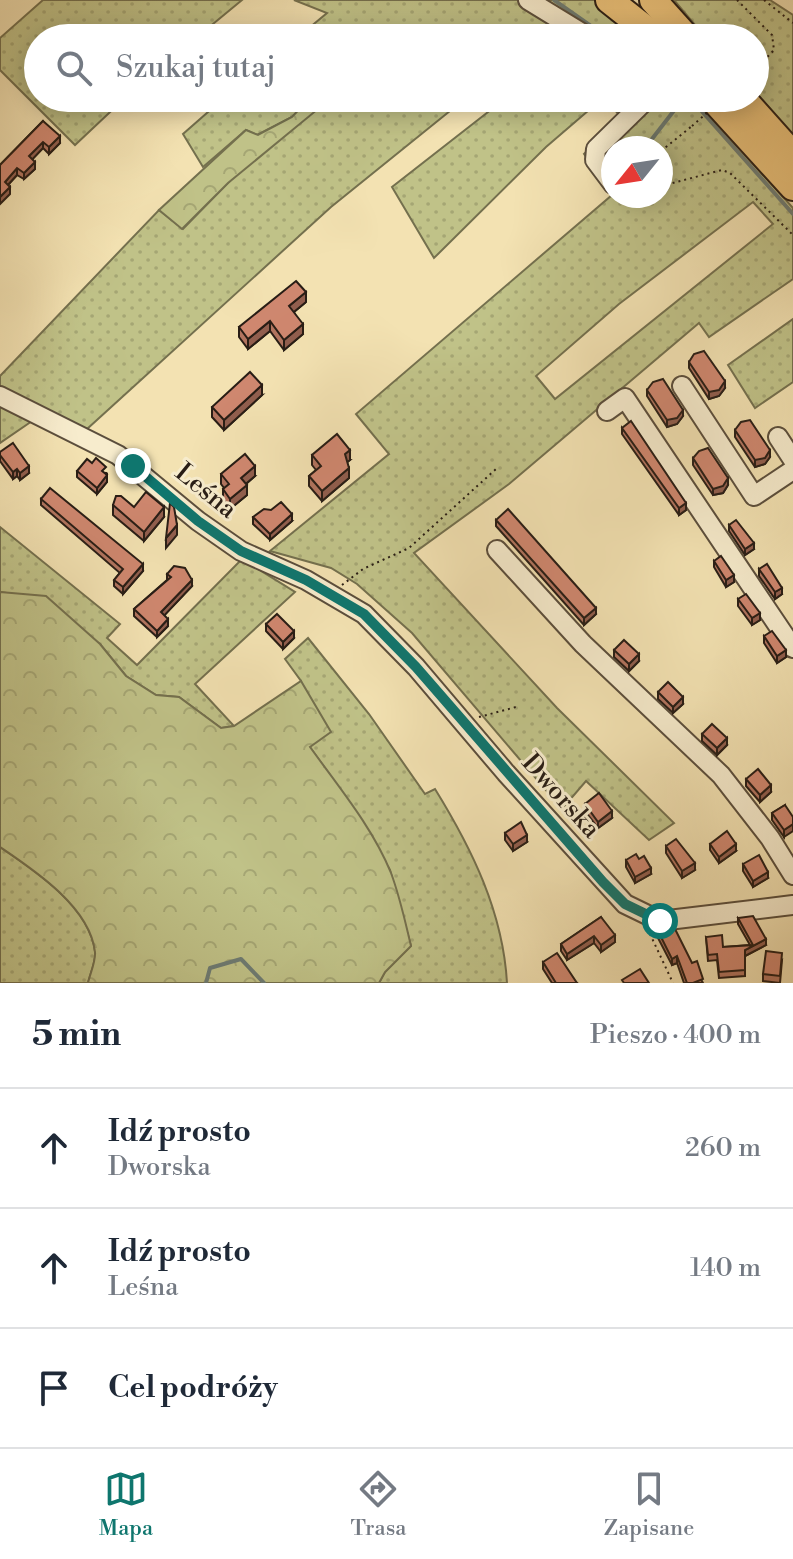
<!DOCTYPE html>
<html lang="pl">
<meta charset="utf-8">
<style>
:root{--surface:#fff;--page:#f2f2f3;--text:#1f2937;--muted:#747a83;--line:#e0e1e3;--accent:#0f766e}
body{margin:0;font-family:"Libre Bodoni",serif;background:var(--page);color:var(--text)}
.compass{position:absolute;left:601px;top:136px;width:72px;height:72px;border-radius:50%;background:var(--surface);box-shadow:0 4px 20px #0003;rotate:240deg}
.stop{position:absolute;width:24px;height:24px;margin:-18px;border:6px solid #0f766e;border-radius:50%;background:#fff}
.stop.end{background:#0f766e;border-color:#fff;box-shadow:0 2px 8px #0008}
.list{margin:0;padding:0;list-style:none}
h2{display:flex;justify-content:space-between;align-items:center;height:104px;margin:0;padding:0 32px;font-size:34px}
h2 small{font-size:26px;font-weight:400;color:var(--muted)}
.list li{display:grid;grid-template-columns:52px 1fr auto;gap:24px;align-items:center;box-sizing:border-box;height:120px;padding:0 32px;border-top:2px solid var(--line)}
.list b{display:block;font-size:30px;white-space:nowrap}
.list p{margin:0;font-size:26px;white-space:nowrap;color:var(--muted)}
.list em{font-size:26px;font-style:normal;color:var(--muted)}
.icon{flex:none;width:44px;height:44px;fill:none;stroke:currentColor;stroke-width:2;stroke-linecap:round;stroke-linejoin:round}
.map{position:relative;flex:none;width:793px;height:983px;overflow:hidden}
.search{position:absolute;background:var(--surface);box-shadow:0 4px 20px #0003;left:24px;right:24px;top:24px;height:88px;display:flex;align-items:center;gap:20px;box-sizing:border-box;padding:0 28px;border-radius:44px;color:var(--muted);font-size:30px}
.sheet{height:464px;background:var(--surface)}
nav{display:flex;justify-content:space-around;align-items:center;box-sizing:border-box;height:112px;border-top:2px solid var(--line);background:var(--surface);font-size:22px;color:var(--muted)}
nav a{display:grid;justify-items:center;gap:4px}
nav .on{color:var(--accent)}
.map>svg:first-child{display:block}
</style>
<div class="map">
<svg width="793" height="983" viewBox="0 0 793 983">
<defs>
<pattern id="grass-dots" width="8" height="8" patternUnits="userSpaceOnUse" patternTransform="scale(2)"><rect width="8" height="8" fill="#c0c288"/><path d="M2 2h.1M6 6h.1" fill="none" stroke="#a5a674" stroke-width="1.8" stroke-linecap="round"/></pattern>
<pattern id="forest-crowns" width="20" height="18" patternUnits="userSpaceOnUse" patternTransform="scale(2)"><rect width="20" height="18" fill="#c0c288"/><path d="M2 6a3 3 0 1 1 6 0M12 15a3 3 0 1 1 6 0" fill="none" stroke="#a5a674"/></pattern>
</defs>
<rect width="100%" height="100%" fill="#f3e2b2"/>
<filter id="stains"><feTurbulence type="fractalNoise" baseFrequency=".0025" numOctaves="4"/><feColorMatrix values="0 0 0 0 .2 0 0 0 0 .09 0 0 0 0 .02 0 0 0 .5 -.17"/></filter>
<radialGradient id="worn" r=".72"><stop offset=".6" stop-color="#630" stop-opacity="0"/><stop offset="1" stop-color="#630" stop-opacity=".3"/></radialGradient>
<!-- grass -->
<g fill="url(#grass-dots)" stroke="#74704e" stroke-width="2" fill-rule="evenodd">
<path d="M43 0H242L196 38H38V98H125L75 145 0 70V38Z"/>
<path d="M294 0H598L638 38H297L327 13Z"/>
<path d="M674 0H770L793 15V135L755 92V38H706Z"/>
<path d="M224 98H466L331 207 87 429 0 388V376L159 210 183 229 309 100 292 117 257 135 246 130 203 167 183 134Z"/>
<path d="M506 98H603L546 147 434 258 392 187Z"/>
<path d="M604 98H692L697 101 793 208V279L709 337 699 323 509 484 414 553 557 708 674 823 649 840 586 781 562 809 412 633 357 584 331 568 270 551 389 454 356 414 612 195 584 154 622 118ZM613 148H661V196H613ZM753 202 773 224 555 399 536 376 619 304Z"/>
<path d="M793 319V382L755 408 728 365Z"/>
<path d="M0 404 35 419 0 443Z"/>
<path d="M0 527 120 624 107 638 137 665 242 559 295 592 195 684 234 726 221 728 179 697 156 695 126 676 100 644 20 595 0 592Z"/>
<path d="M308 638 369 714 425 794 435 789C472 849 503 912 507 983H379L385 972 411 946 390 870 354 809 310 747 301 681 285 659Z"/>
<path d="M0 847C34 870 90 907 95 952 96 961 90 974 88 983H0Z"/>
</g>
<!-- forest -->
<g fill="url(#forest-crowns)" stroke="#74704e" stroke-width="2">
<path d="M309 99 318 109 228 183 182 229 159 210 246 130 258 135 292 117Z"/>
<path d="M0 592 46 596 100 644 126 676 156 695 179 697 221 728 234 726 301 681 331 732 310 747C338 786 373 828 391 873 400 897 405 921 411 946L385 972 379 983H88C90 974 96 961 95 952 90 907 34 870 0 847Z"/>
</g>
<g fill="none" stroke-linecap="round" stroke-linejoin="round">
<!-- stream -->
<g stroke="#6e7c74" stroke-width="4">
<path d="M554 0 608 38"/>
<path d="M627 30 635 38"/>
<path d="M666 98 676 108 687 98"/>
<path d="M690 98 793 214"/>
<path d="M645 148 676 108"/>
<path d="M206 983 210 968 241 959 264 983"/>
</g>
<!-- minor casing -->
<g stroke="#5b4e3c" stroke-width="22">
<g id="minor">
<path d="M528 0 590 38"/>
<path d="M613 184 595 160 596 149 648 98"/>
<path d="M682 386 754 496 793 470"/>
<path d="M0 396 118 455 198 521 241 551 306 580 364 614 416 667 506 773 625 904 660 921 793 905"/>
<path d="M607 411 625 398 793 648"/>
<path d="M778 437 793 460"/>
<path d="M497 550 583 644 721 775 770 838 793 875"/>
</g>
</g>
<!-- highway casing -->
<g stroke="#281d15" stroke-width="30">
<g id="highway">
<path d="M609 0 657 38"/>
<path d="M653 0 687 38"/>
<path d="M712 98 793 187"/>
<path d="M742 98 793 155"/>
</g>
</g>
<!-- path -->
<g stroke="#281d15" stroke-width="2" stroke-dasharray="2 4" stroke-linecap="butt">
<path d="M737 0 772 35 774 50 755 70"/>
<path d="M764 0 793 23"/>
<path d="M661 151 692 126"/>
<path d="M661 186 722 170 730 173 793 235"/>
<path d="M342 585 363 569 409 548 496 469"/>
<path d="M479 717 516 707"/>
<path d="M650 934 673 983"/>
</g>
<!-- minor -->
<use href="#minor" stroke="#f7eccd" stroke-width="18"/>
<!-- highway -->
<use href="#highway" stroke="#eac179" stroke-width="26"/>
<!-- path-bridge -->
<path stroke="#281d15" stroke-width="2" stroke-dasharray="2 4" stroke-linecap="butt" d="M692 126 724 98"/>
</g>
<!-- wall -->
<g fill="#b2745f" stroke="#281d15" stroke-width="2">
<path d="M43 121 60 143 49 154 43 148 32 159 35 169 24 179 17 175 8 185 10 194 0 165Z"/>
<path d="M306 302 294 312 303 334 284 350 270 331 248 349 239 337V327Z"/>
<path d="M689 362 725 388 719 396 709 399 689 368Z"/>
<path d="M647 390 683 416 677 424 667 427 647 396Z"/>
<path d="M262 395 224 430 212 417V407Z"/>
<path d="M622 428 686 510 679 515 622 434Z"/>
<path d="M735 430 770 457 765 464 755 467 735 437Z"/>
<path d="M0 452 29 473 20 480 17 476 13 479 0 461Z"/>
<path d="M312 455 350 460 347 462 349 478 322 501 309 486V476L316 470 312 465Z"/>
<path d="M693 458 728 485 723 493 713 495 693 465Z"/>
<path d="M77 471 106 473 107 482 97 494 77 477Z"/>
<path d="M221 474 255 476 246 484 247 495 230 509 223 499V489L224 488 221 484Z"/>
<path d="M41 499 143 571 123 594 114 586V580L120 573 41 505Z"/>
<path d="M113 505 134 507 164 517 144 541 113 515Z"/>
<path d="M253 517 292 521 270 540 253 524Z"/>
<path d="M496 520 596 614 584 625 496 526Z"/>
<path d="M729 525 754 549 745 555 729 531Z"/>
<path d="M714 561 734 582 726 587 714 567Z"/>
<path d="M759 569 782 594 775 599 759 576Z"/>
<path d="M167 574 192 586 164 615 168 626 157 637 134 616V609L167 580Z"/>
<path d="M738 599 760 620 752 625 738 606Z"/>
<path d="M266 624 294 638 283 649 266 631Z"/>
<path d="M764 636 786 657 777 663 764 643Z"/>
<path d="M614 650 639 661 629 671 614 657Z"/>
<path d="M658 692 683 704 673 713 658 699Z"/>
<path d="M702 734 727 745 717 755 702 741Z"/>
<path d="M746 779 771 792 760 802 746 786Z"/>
<path d="M585 804 612 818 598 828 585 811Z"/>
<path d="M785 805 784 837 772 820V813Z"/>
<path d="M505 833 527 842 513 851 505 840Z"/>
<path d="M710 844 736 851 719 863 710 850Z"/>
<path d="M666 846 695 870 682 878 666 853Z"/>
<path d="M626 860 651 874 635 883 626 867Z"/>
<path d="M743 864 768 878 753 887 743 871Z"/>
<path d="M601 917 615 942 601 952 594 943 567 960 561 951V944Z"/>
<path d="M738 918 766 945 745 956V976L719 978 717 960 708 961 706 937 723 947 750 945 738 924Z"/>
<path d="M657 929 692 963 703 983H684L677 963 672 965 657 936Z"/>
<path d="M782 960 780 983 763 981V974Z"/>
<path d="M543 962 577 983H552L543 969Z"/>
</g>
<!-- shaded-wall -->
<g fill="#915e4e" stroke="#281d15" stroke-width="2">
<path d="M60 136V143L49 154V147Z"/>
<path d="M43 142V148L29 163V156Z"/>
<path d="M35 162V169L24 179V173Z"/>
<path d="M17 168V175L5 188V182Z"/>
<path d="M10 187V194L0 204V197Z"/>
<path d="M306 292V302L289 316V306Z"/>
<path d="M270 321V331L248 349V339Z"/>
<path d="M303 324V334L284 350V340Z"/>
<path d="M725 381V388L719 396 709 399V392Z"/>
<path d="M262 385V395L224 430V420Z"/>
<path d="M683 410V416L677 424 667 427V420Z"/>
<path d="M350 450V460L345 464V454Z"/>
<path d="M770 450V457L765 464 755 467V460Z"/>
<path d="M29 466V473L20 480V473Z"/>
<path d="M255 466V476L241 488V478Z"/>
<path d="M349 468V478L322 501V491Z"/>
<path d="M17 469V476L13 479V472Z"/>
<path d="M107 475V482L97 494V488Z"/>
<path d="M728 478V485L723 493 713 495V489Z"/>
<path d="M247 485V495L230 509V499Z"/>
<path d="M686 503V510L679 515V508Z"/>
<path d="M164 507V517L144 541V532Z"/>
<path d="M292 514V521L270 540V534Z"/>
<path d="M177 525V535L166 548V538Z"/>
<path d="M754 543V549L745 555V549Z"/>
<path d="M143 564V571L123 594V587Z"/>
<path d="M734 575V582L726 587V580Z"/>
<path d="M192 580V586L161 619V612Z"/>
<path d="M782 588V594L775 599V592Z"/>
<path d="M596 608V614L584 625V618Z"/>
<path d="M760 613V620L752 625V618Z"/>
<path d="M168 619V626L157 637V631Z"/>
<path d="M294 631V638L283 649V642Z"/>
<path d="M786 650V657L777 663V656Z"/>
<path d="M639 654V661L629 671V664Z"/>
<path d="M683 697V704L673 713V707Z"/>
<path d="M727 738V745L717 755V748Z"/>
<path d="M771 785V792L760 802V795Z"/>
<path d="M612 811V818L598 828V822Z"/>
<path d="M793 824V831L784 837V830Z"/>
<path d="M527 835V842L513 851V844Z"/>
<path d="M736 844V851L719 863V857Z"/>
<path d="M695 863V870L682 878V871Z"/>
<path d="M651 868V874L635 883V877Z"/>
<path d="M768 872V878L753 887V881Z"/>
<path d="M615 935V942L601 952V945Z"/>
<path d="M594 936V943L567 960V954Z"/>
<path d="M766 939V945L745 956V950Z"/>
<path d="M677 956V963L672 965V959Z"/>
</g>
<!-- building -->
<g fill="#cf876f" stroke="#281d15" stroke-width="2">
<path d="M43 121 60 136 49 147 43 142 29 156 35 162 24 173 17 168 5 182 10 187 0 197V165Z"/>
<path d="M296 281 306 292 289 306 303 324 284 340 270 321 248 339 239 327Z"/>
<path d="M704 351 725 381 719 390 709 392 689 362 694 354Z"/>
<path d="M250 372 262 385 224 420 212 407Z"/>
<path d="M663 379 683 410 677 418 667 420 647 390 653 382Z"/>
<path d="M750 420 770 450 765 458 755 460 735 430 741 422Z"/>
<path d="M631 421 686 503 679 508 622 428Z"/>
<path d="M337 434 350 450 345 454 349 468 322 491 309 476 321 466 312 455Z"/>
<path d="M13 443 29 466 20 473 17 469 13 472 0 455V452Z"/>
<path d="M708 448 728 478 723 486 713 489 693 458 699 451Z"/>
<path d="M245 454 255 466 241 478 247 485 230 499 223 489 229 484 221 474Z"/>
<path d="M96 458 106 467 102 471 107 475 97 488 77 471 87 459 92 463Z"/>
<path d="M50 488 143 564 123 587 114 580 123 569 41 499Z"/>
<path d="M146 492 164 507 144 532 113 505 116 496H121L134 507Z"/>
<path d="M281 502 292 514 270 534 253 517 264 509 271 510Z"/>
<path d="M170 503 174 507 177 525 166 538Z"/>
<path d="M508 509 596 608 584 618 496 520Z"/>
<path d="M736 520 754 543 745 549 729 525Z"/>
<path d="M721 556 734 575 726 580 714 561Z"/>
<path d="M767 564 782 588 775 592 759 569Z"/>
<path d="M174 566 185 568 192 580 161 612 168 619 157 631 134 609 171 577 167 574Z"/>
<path d="M746 594 760 613 752 618 738 599Z"/>
<path d="M277 614 294 631 283 642 266 624Z"/>
<path d="M772 631 786 650 777 656 764 636Z"/>
<path d="M624 640 639 654 629 664 614 650Z"/>
<path d="M668 682 683 697 673 707 658 692Z"/>
<path d="M712 724 727 738 717 748 702 734Z"/>
<path d="M758 769 771 785 760 795 746 779Z"/>
<path d="M599 793 612 811 598 822 585 804Z"/>
<path d="M785 805 793 817V824L784 830 772 813Z"/>
<path d="M521 822 527 835 513 844 505 833Z"/>
<path d="M727 831 736 844 719 857 710 844Z"/>
<path d="M676 839 695 863 682 871 666 846Z"/>
<path d="M636 854 639 859 644 856 651 868 635 877 626 860Z"/>
<path d="M759 855 768 872 753 881 743 864Z"/>
<path d="M753 916 766 939 745 950V970L719 972 717 954 708 955 706 937 722 935 723 947 753 945 738 918Z"/>
<path d="M601 917 615 935 601 945 594 936 567 954 561 944Z"/>
<path d="M673 925 692 963 697 961 703 979 693 983H687L677 956 672 959 657 929Z"/>
<path d="M766 951 782 953 780 976 763 974Z"/>
<path d="M557 953 577 983H556L543 962Z"/>
<path d="M640 969 649 983H624L622 980Z"/>
</g>
<g fill="none" stroke-linecap="round" stroke-linejoin="round">
<!-- route -->
<path stroke="#0f766e" stroke-width="10" d="M133 466 198 521 241 551 306 580 364 614 416 667 603 882 625 904 660 921"/>
</g>
<g text-anchor="middle" dominant-baseline="central" stroke-width="6" stroke-linejoin="round" paint-order="stroke">
<!-- street labels -->
<g font-size="26" fill="#281d15" stroke="#f7eccd">
<text transform="translate(206 491) rotate(39)">Leśna</text>
<text transform="translate(561 796) rotate(48)">Dworska</text>
</g>
</g>
<rect width="100%" height="100%" filter="url(#stains)"/>
<rect width="100%" height="100%" fill="url(#worn)"/>
</svg>
<svg class="compass" viewBox="-18 -18 36 36"><path d="M0-13l5 13h-10z" fill="#e53935"/><path d="M0 13l5-13h-10z" fill="#747a83"/></svg>
<div class="stop" style="left:660px;top:921px"></div>
<div class="stop end" style="left:133px;top:466px"></div>
<div class="search"><svg class="icon" aria-label="search" viewBox="0 0 24 24"><circle cx="10" cy="10" r="6"/><path d="M15 15l6 6"/></svg>Szukaj tutaj</div>
</div>
<section class="sheet">
<h2>5 min<small>Pieszo · 400 m</small></h2>
<ul class="list">
<li><svg class="icon" aria-label="ahead" viewBox="0 0 24 24"><path d="M12 20V5M6 11l6-6 6 6"/></svg><div><b>Idź prosto</b><p>Dworska</p></div><em>260 m</em></li>
<li><svg class="icon" aria-label="ahead" viewBox="0 0 24 24"><path d="M12 20V5M6 11l6-6 6 6"/></svg><div><b>Idź prosto</b><p>Leśna</p></div><em>140 m</em></li>
<li><svg class="icon" aria-label="arrive" viewBox="0 0 24 24"><path d="M6 21V4h12l-3 4 3 4H6"/></svg><div><b>Cel podróży</b></div></li>
</ul>
</section>
<nav>
<a class="on"><svg class="icon" aria-label="map" viewBox="0 0 24 24"><path d="M3 6l6-2 6 2 6-2v14l-6 2-6-2-6 2zM9 4v14M15 6v14"/></svg>Mapa</a>
<a><svg class="icon" aria-label="directions" viewBox="0 0 24 24"><path d="M12 3l9 9-9 9-9-9zM9 14v-3h6M13 9l2 2-2 2"/></svg>Trasa</a>
<a><svg class="icon" aria-label="saved" viewBox="0 0 24 24"><path d="M7 4h10v16l-5-4-5 4z"/></svg>Zapisane</a>
</nav>
